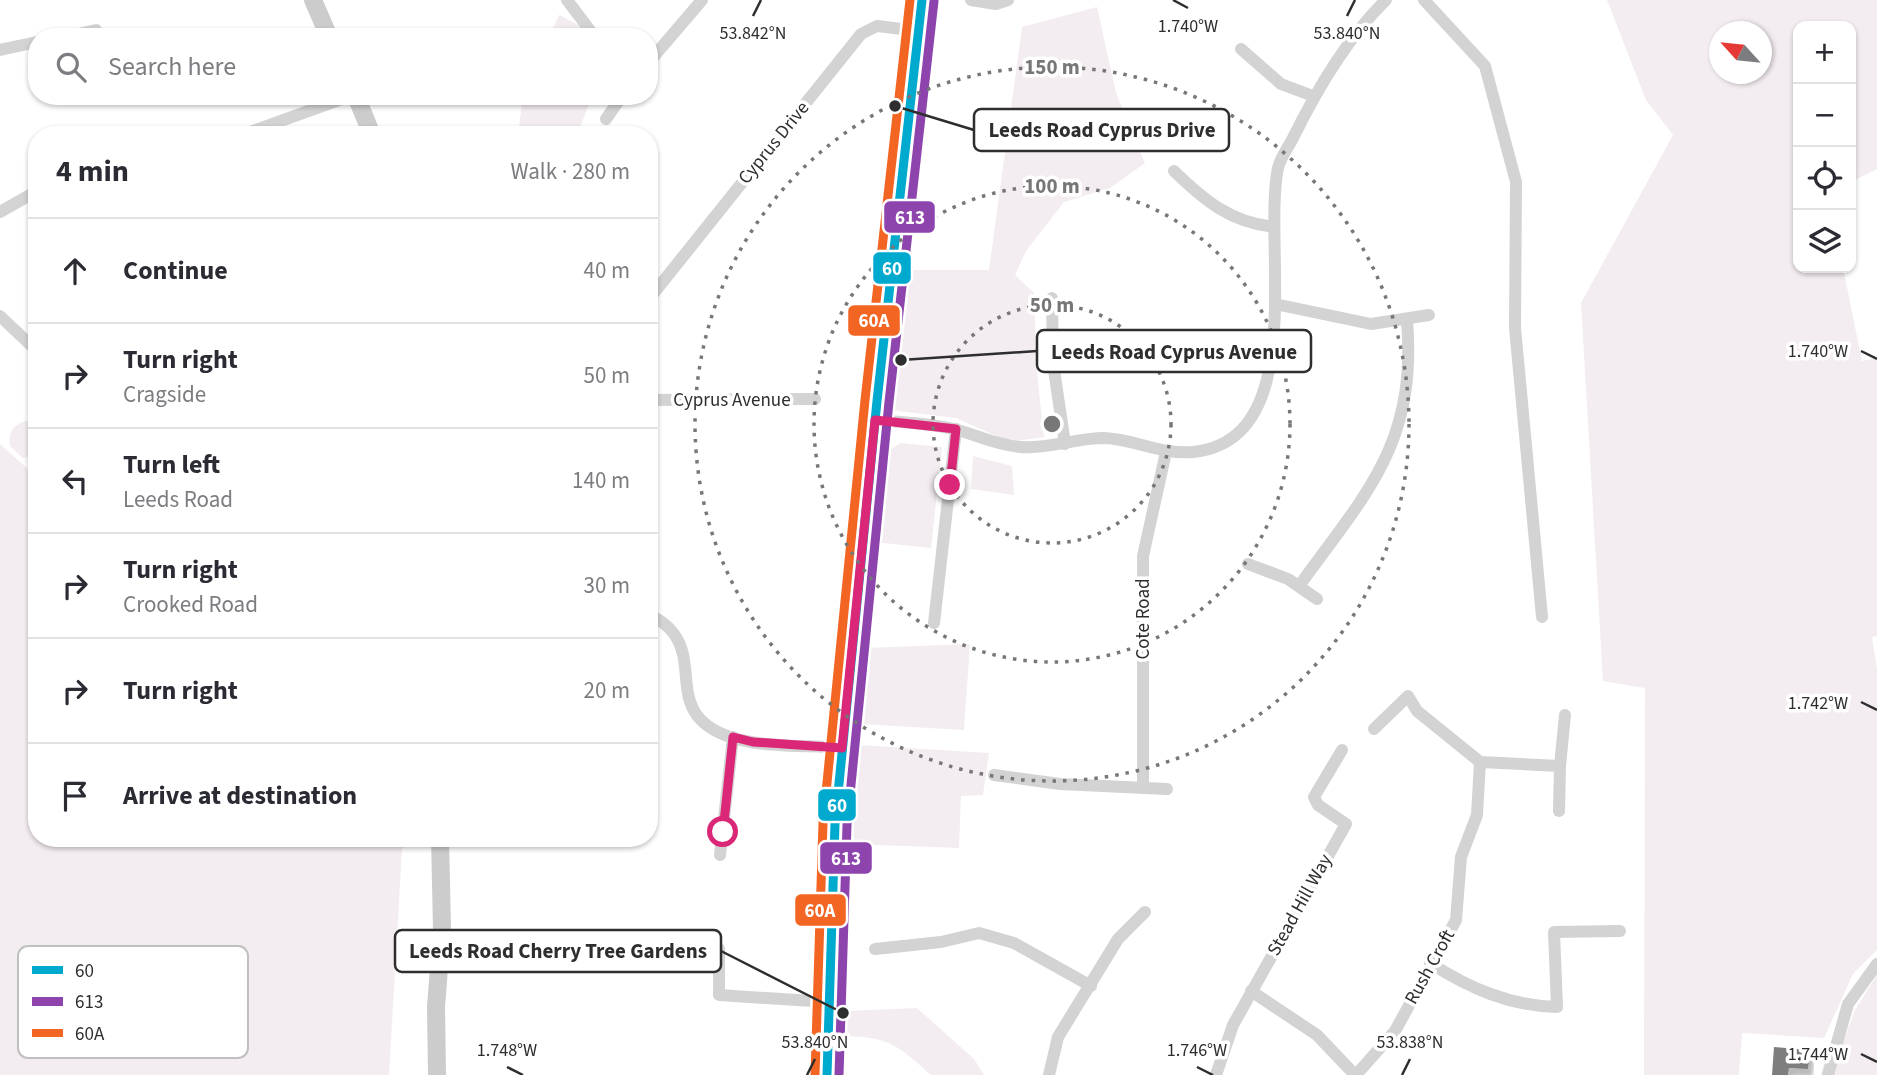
<!DOCTYPE html>
<meta charset="utf-8">
<style>
:root{--surface:#fff;--page:#f2f2f3;--text:#2b2b33;--muted:#7c7c81;--line:#e1e1e2}
body{margin:0;font-family:"Source Sans 3",sans-serif;background:var(--page);color:var(--text)}
.controls{position:absolute;right:21px;top:21px;display:grid;overflow:hidden;border-radius:14px;box-shadow:0 2px 5px #0004}
.controls button{width:63px;height:63px;display:grid;place-items:center;padding:0;border:0;border-bottom:2px solid var(--line);background:var(--surface);color:var(--text);font:35px sans-serif}
.compass{position:absolute;left:1709px;top:21px;width:63px;height:63px;border-radius:50%;background:var(--surface);box-shadow:0 2px 5px #0004;rotate:297deg}
.stop{position:absolute;width:21px;height:21px;margin:-16px;border:5px solid #db2777;border-radius:50%;background:#fff}
.stop.end{background:#db2777;border-color:#fff;box-shadow:0 2px 7px #0008}
.list{margin:0;padding:0;list-style:none}
h2{display:flex;justify-content:space-between;align-items:center;height:91px;margin:0;padding:0 28px;font-size:30px}
h2 small{font-size:23px;font-weight:400;color:var(--muted)}
.list li{display:grid;grid-template-columns:46px 1fr auto;gap:21px;align-items:center;box-sizing:border-box;height:105px;padding:0 28px;border-top:2px solid var(--line)}
.list b{display:block;font-size:26px;white-space:nowrap}
.list p{margin:0;font-size:23px;white-space:nowrap;color:var(--muted)}
.list em{font-size:23px;font-style:normal;color:var(--muted)}
.icon{flex:none;width:38px;height:38px;fill:none;stroke:currentColor;stroke-width:2;stroke-linecap:round;stroke-linejoin:round}
.map{position:relative;flex:none;width:1877px;height:1075px;overflow:hidden}
.search{position:absolute;background:var(--surface);box-shadow:0 2px 5px #0004;left:28px;top:28px;width:630px;height:77px;display:flex;align-items:center;gap:18px;box-sizing:border-box;padding:0 24px;border-radius:28px;color:var(--muted);font-size:26px}
.panel{position:absolute;background:var(--surface);box-shadow:0 2px 5px #0004;left:28px;top:126px;width:630px;height:721px;border-radius:28px}
.map>svg:first-child{display:block}
</style>
<div class="map">
<svg width="1877" height="1075" viewBox="0 0 1877 1075">
<defs>
<filter id="shadow"><feDropShadow dx="4.5" dy="8" stdDeviation="2" flood-color="#0004"/></filter>
</defs>
<rect width="100%" height="100%" fill="#fff"/>
<!-- green -->
<g fill="#f3ecf1" fill-rule="evenodd">
<path d="M1607 0H1877V169L1851 182V26H1798V268H1843L1862 361 1877 358V636L1872 637 1877 669V950L1853 974 1824 1038 1742 1033 1739 1075H1644L1645 688 1603 681 1581 303 1673 135 1646 100ZM1720 32H1762V74H1720Z"/>
<path d="M1097 7 1116 93 1145 163 1110 188 1064 202 1026 251 1015 275 1034 293 1037 373 1044 437 1010 442 956 418 890 410 907 270H989L1022 27Z"/>
<path d="M559 15 580 26 585 37H549Z"/>
<path d="M523 96H592L577 135H518Z"/>
<path d="M25 421 37 424V455L23 458 10 446C8 433 12 426 25 421Z"/>
<path d="M901 443 942 447 931 548 874 542 885 453Z"/>
<path d="M0 444 37 477V838H410L402 849 389 1075H0Z"/>
<path d="M973 456 1012 466 1014 495 971 489Z"/>
<path d="M970 644 964 730 860 724 866 648Z"/>
<path d="M858 745 989 753 983 795 961 796 959 848 850 844Z"/>
<path d="M1877 975V1075H1821L1827 1053 1840 1051 1855 1010Z"/>
<path d="M917 1008 974 1059 984 1075H931C898 1046 892 1038 847 1036V1011Z"/>
</g>
<!-- building -->
<path fill="#7e7e7e" filter="url(#shadow)" d="M1774 1047 1810 1050 1808 1069 1789 1068 1788 1075H1772Z"/>
<g fill="none" stroke-linecap="round" stroke-linejoin="round">
<!-- street -->
<g stroke="#d3d3d3" stroke-width="12">
<path d="M567 0 595 37"/>
<path d="M971 0 996 4 1008 0"/>
<path d="M1424 0 1485 66 1516 182 1515 328 1542 617"/>
<path d="M65 37 96 30 98 37"/>
<path d="M1241 49 1281 84 1313 96"/>
<path d="M0 50 37 42"/>
<path d="M649 62 702 0"/>
<path d="M606 119 622 96"/>
<path d="M242 135 350 96"/>
<path d="M1174 171C1205 201 1230 222 1274 227"/>
<path d="M0 212 37 191"/>
<path d="M1052 298 1053 363 1065 444"/>
<path d="M649 299 861 34 877 26 919 31"/>
<path d="M1275 304 1371 324 1429 315"/>
<path d="M0 316 37 351"/>
<path d="M649 400 815 399"/>
<path d="M875 420C902 422 928 423 954 429 977 435 996 445 1020 447 1049 449 1076 438 1104 438 1135 439 1161 455 1193 452 1311 440 1262 245 1278 168 1280 159 1287 149 1292 140 1316 91 1347 38 1386 0"/>
<path d="M1248 564 1288 579 1317 599"/>
<path d="M1299 586C1367 492 1417 444 1407 320"/>
<path d="M649 614C659 620 668 625 674 634 699 668 666 715 730 737 764 748 806 745 842 748"/>
<path d="M934 623 956 429"/>
<path d="M1374 729 1408 696 1417 711 1480 762 1560 766 1565 715"/>
<path d="M994 775 1060 784 1167 789"/>
<path d="M1143 788V556L1166 452"/>
<path d="M1559 811 1560 766"/>
<path d="M720 855 733 737"/>
<path d="M719 949V995L828 1002"/>
<path d="M875 949 941 942 979 933 1014 943 1091 986"/>
<path d="M1430 963C1469 988 1510 1006 1557 1007L1554 932 1620 931"/>
<path d="M1251 991 1317 1035 1355 1075"/>
<path d="M1049 1075 1058 1037 1118 939 1145 912"/>
<path d="M1216 1075 1233 1025 1346 824 1318 805 1314 797 1342 750"/>
<path d="M1356 1075 1395 1031 1456 920 1461 857 1477 815 1480 762"/>
<path d="M1828 1075 1848 1004 1877 964"/>
</g>
<!-- secondary -->
<g stroke="#ccc" stroke-width="18">
<path d="M313 0 329 37"/>
<path d="M356 96 372 135"/>
<path d="M437 1075 436 1007 442 929 440 838"/>
</g>
<!-- primary -->
<path stroke="#c6c6c6" stroke-width="19" d="M827 1075 835 824 877 401 922 0"/>
<!-- bus-1 casing -->
<g stroke="#fff" stroke-width="14">
<path id="bus-1" d="M827 1075 835 824 877 401 922 0"/>
</g>
<!-- bus-2 casing -->
<g stroke="#fff" stroke-width="14">
<path id="bus-2" d="M839 1075 847 825 889 402 934 1"/>
</g>
<!-- bus-3 casing -->
<g stroke="#fff" stroke-width="14">
<path id="bus-3" d="M815 1075 823 823 865 400 910 0"/>
</g>
<!-- bus-1 -->
<use href="#bus-1" stroke="#00a9ce" stroke-width="9"/>
<!-- bus-2 -->
<use href="#bus-2" stroke="#8e44ad" stroke-width="9"/>
<!-- bus-3 -->
<use href="#bus-3" stroke="#f26522" stroke-width="9"/>
</g>
<g fill="none" stroke-linecap="round" stroke-linejoin="round">
<!-- route -->
<path stroke="#db2777" stroke-width="9" d="M723 832 733 737 753 742 842 748 875 420 956 429 950 485"/>
</g>
<!-- ticks -->
<path fill="none" stroke="#2e2e2e" stroke-width="2.5" d="M1173 0 1188 8M753 16 761 0M1347 16 1355 0M1861 351 1877 359M1861 702 1877 710M1861 1054 1877 1062M507 1067 523 1075M1197 1067 1213 1075M807 1075 815 1059M1402 1075 1410 1059"/>
<!-- distance rings -->
<g fill="none" stroke="#777" stroke-width="3.5" stroke-dasharray="3.5 7">
<circle cx="1052" cy="424" r="119"/>
<circle cx="1052" cy="424" r="238"/>
<circle cx="1052" cy="424" r="357"/>
</g>
<g text-anchor="middle" dominant-baseline="central" stroke-width="7" stroke-linejoin="round" paint-order="stroke">
<!-- street labels -->
<g font-size="19" fill="#2e2e2e" stroke="#fff">
<text transform="translate(774 143) rotate(-51)">Cyprus Drive</text>
<text x="732" y="400">Cyprus Avenue</text>
<text transform="translate(1143 619) rotate(-90)">Cote Road</text>
<text transform="translate(1300 905) rotate(-61)">Stead Hill Way</text>
<text transform="translate(1430 967) rotate(-61)">Rush Croft</text>
</g>
</g>
<!-- legend -->
<rect x="18" y="946" width="230" height="112" rx="10" fill="#fff" stroke="#c0c0c0" stroke-width="2"/>
<rect x="32" y="966" width="31" height="8" fill="#00a9ce"/>
<rect x="32" y="997" width="31" height="9" fill="#8e44ad"/>
<rect x="32" y="1029" width="31" height="8" fill="#f26522"/>
<g font-size="19" fill="#2e2e2e">
<text x="75" y="977">60</text>
<text x="75" y="1008">613</text>
<text x="75" y="1040">60A</text>
</g>
<g font-size="18" text-anchor="middle" fill="#2e2e2e" stroke="#fff" stroke-width="7" stroke-linejoin="round" paint-order="stroke">
<text x="1188" y="32">1.740°W</text>
<text x="753" y="39">53.842°N</text>
<text x="1347" y="39">53.840°N</text>
<text x="1818" y="357">1.740°W</text>
<text x="1818" y="709">1.742°W</text>
<text x="815" y="1048">53.840°N</text>
<text x="1410" y="1048">53.838°N</text>
<text x="507" y="1056">1.748°W</text>
<text x="1197" y="1056">1.746°W</text>
<text x="1818" y="1060">1.744°W</text>
</g>
<circle cx="1052" cy="424" r="10" fill="#777" stroke="#fff" stroke-width="3.5"/>
<g font-size="21" text-anchor="middle" font-weight="bold" fill="#777" stroke="#fff" stroke-width="7" stroke-linejoin="round" paint-order="stroke">
<text x="1052" y="74">150 m</text>
<text x="1052" y="193">100 m</text>
<text x="1052" y="312">50 m</text>
</g>
<!-- callouts -->
<path fill="none" stroke="#2e2e2e" stroke-width="2.5" d="M895 106L974 130M901 360L1037 351M843 1013L721 951"/>
<g fill="#2e2e2e" stroke="#fff" stroke-width="2.5">
<circle cx="895" cy="106" r="7"/>
<circle cx="901" cy="360" r="7"/>
<circle cx="843" cy="1013" r="7"/>
</g>
<g fill="#fff" stroke="#2e2e2e" stroke-width="2.5">
<rect x="974" y="109" width="255" height="42" rx="7"/>
<rect x="1037" y="330" width="274" height="42" rx="7"/>
<rect x="395" y="930" width="326" height="42" rx="7"/>
</g>
<g font-size="21" text-anchor="middle" font-weight="bold" fill="#2e2e2e">
<text x="1102" y="137">Leeds Road Cyprus Drive</text>
<text x="1174" y="359">Leeds Road Cyprus Avenue</text>
<text x="558" y="958">Leeds Road Cherry Tree Gardens</text>
</g>
<g stroke="#fff" stroke-width="2.5">
<rect x="883" y="200" width="53" height="34" rx="7" fill="#8e44ad"/>
<rect x="872" y="251" width="40" height="34" rx="7" fill="#00a9ce"/>
<rect x="847" y="304" width="54" height="33" rx="7" fill="#f26522"/>
<rect x="817" y="788" width="40" height="34" rx="7" fill="#00a9ce"/>
<rect x="819" y="841" width="54" height="34" rx="7" fill="#8e44ad"/>
<rect x="794" y="893" width="53" height="34" rx="7" fill="#f26522"/>
</g>
<g font-size="19" text-anchor="middle" font-weight="bold" fill="#fff">
<text x="910" y="224">613</text>
<text x="892" y="275">60</text>
<text x="874" y="327">60A</text>
<text x="837" y="812">60</text>
<text x="846" y="865">613</text>
<text x="820" y="917">60A</text>
</g>
</svg>
<div class="controls">
<button>+</button>
<button>−</button>
<button><svg class="icon" aria-label="locate" viewBox="0 0 24 24"><circle cx="12" cy="12" r="6"/><path d="M12 2v4M12 18v4M2 12h4M18 12h4"/></svg></button>
<button><svg class="icon" aria-label="layers" viewBox="0 0 24 24"><path d="M12 4l9 5-9 5-9-5zM3 14l9 5 9-5"/></svg></button>
</div>
<svg class="compass" viewBox="-18 -18 36 36"><path d="M0-13l5 13h-10z" fill="#e53935"/><path d="M0 13l5-13h-10z" fill="#7c7c81"/></svg>
<div class="stop" style="left:723px;top:832px"></div>
<div class="stop end" style="left:950px;top:485px"></div>
<div class="search"><svg class="icon" aria-label="search" viewBox="0 0 24 24"><circle cx="10" cy="10" r="6"/><path d="M15 15l6 6"/></svg>Search here</div>
<section class="panel">
<h2>4 min<small>Walk · 280 m</small></h2>
<ul class="list">
<li><svg class="icon" aria-label="ahead" viewBox="0 0 24 24"><path d="M12 20V5M6 11l6-6 6 6"/></svg><div><b>Continue</b></div><em>40 m</em></li>
<li><svg class="icon" aria-label="right" viewBox="0 0 24 24"><path d="M7 20v-9h11M14 6l5 5-5 5"/></svg><div><b>Turn right</b><p>Cragside</p></div><em>50 m</em></li>
<li><svg class="icon" aria-label="left" viewBox="0 0 24 24"><path d="M17 20v-9H6M10 6l-5 5 5 5"/></svg><div><b>Turn left</b><p>Leeds Road</p></div><em>140 m</em></li>
<li><svg class="icon" aria-label="right" viewBox="0 0 24 24"><path d="M7 20v-9h11M14 6l5 5-5 5"/></svg><div><b>Turn right</b><p>Crooked Road</p></div><em>30 m</em></li>
<li><svg class="icon" aria-label="right" viewBox="0 0 24 24"><path d="M7 20v-9h11M14 6l5 5-5 5"/></svg><div><b>Turn right</b></div><em>20 m</em></li>
<li><svg class="icon" aria-label="arrive" viewBox="0 0 24 24"><path d="M6 21V4h12l-3 4 3 4H6"/></svg><div><b>Arrive at destination</b></div></li>
</ul>
</section>
</div>
